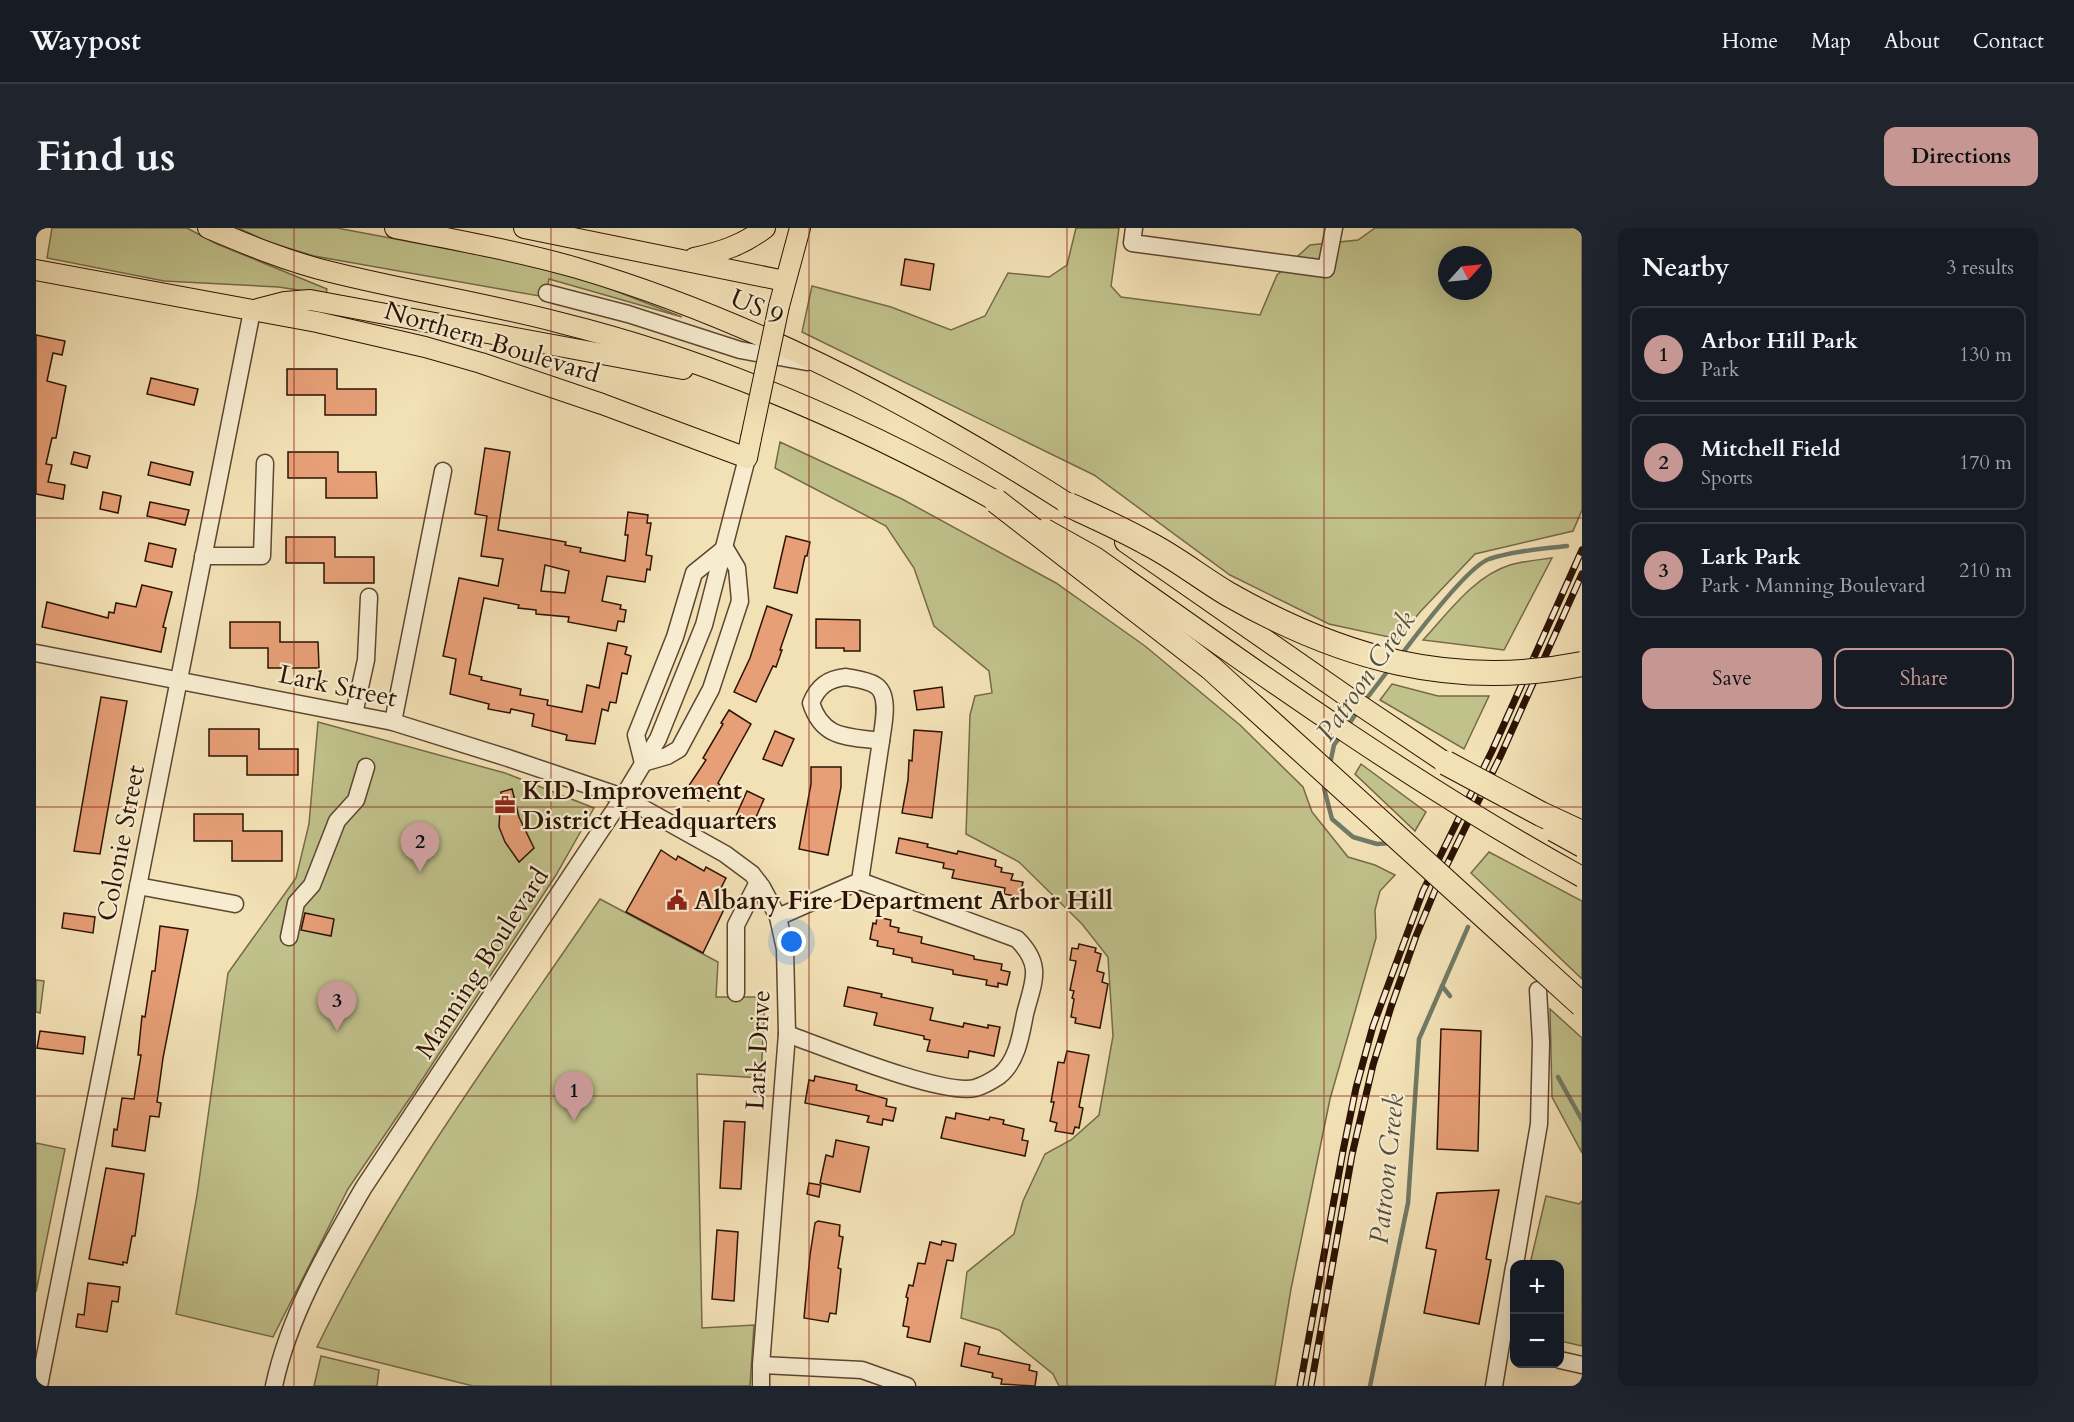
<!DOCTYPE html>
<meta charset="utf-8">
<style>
:root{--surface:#171b24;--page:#20242c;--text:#f1f3f6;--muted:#9ea1a6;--line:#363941;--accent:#c59692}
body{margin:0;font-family:Cardo,serif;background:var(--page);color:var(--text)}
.controls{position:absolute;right:18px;bottom:18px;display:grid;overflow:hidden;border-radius:12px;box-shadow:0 6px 24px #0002}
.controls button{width:54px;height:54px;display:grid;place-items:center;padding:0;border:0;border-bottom:2px solid var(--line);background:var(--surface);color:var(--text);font:30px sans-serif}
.compass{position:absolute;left:1402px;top:18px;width:54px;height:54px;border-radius:50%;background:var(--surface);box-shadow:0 6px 24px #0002;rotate:63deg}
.you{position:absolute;left:756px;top:714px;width:21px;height:21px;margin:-15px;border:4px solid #fff;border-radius:50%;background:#1a73e8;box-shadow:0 0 0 9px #1a73e833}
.badge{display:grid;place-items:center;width:39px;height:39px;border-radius:50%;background:var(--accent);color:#111;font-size:20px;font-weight:700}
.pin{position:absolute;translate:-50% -50px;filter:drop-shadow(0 2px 3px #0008)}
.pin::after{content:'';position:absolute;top:32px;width:21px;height:18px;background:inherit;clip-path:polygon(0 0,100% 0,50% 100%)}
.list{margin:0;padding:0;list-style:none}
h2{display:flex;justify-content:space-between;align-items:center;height:78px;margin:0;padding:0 24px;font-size:26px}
h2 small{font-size:20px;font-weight:400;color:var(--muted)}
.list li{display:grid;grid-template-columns:39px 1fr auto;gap:18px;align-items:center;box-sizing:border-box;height:96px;margin:0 12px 12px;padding:0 12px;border:2px solid var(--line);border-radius:12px}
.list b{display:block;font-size:22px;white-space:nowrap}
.list p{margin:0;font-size:20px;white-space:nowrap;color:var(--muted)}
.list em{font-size:20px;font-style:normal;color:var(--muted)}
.actions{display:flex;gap:12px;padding:18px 24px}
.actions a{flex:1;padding:14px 0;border:2px solid var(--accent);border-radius:12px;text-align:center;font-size:21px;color:var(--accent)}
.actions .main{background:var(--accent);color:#111}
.map{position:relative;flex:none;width:1546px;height:1158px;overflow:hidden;border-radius:12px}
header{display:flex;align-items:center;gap:36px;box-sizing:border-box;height:84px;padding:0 30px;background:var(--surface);border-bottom:2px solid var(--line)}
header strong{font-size:28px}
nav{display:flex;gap:33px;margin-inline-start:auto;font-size:21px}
.intro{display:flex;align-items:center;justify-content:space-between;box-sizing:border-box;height:144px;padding:0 36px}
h1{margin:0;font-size:42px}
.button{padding:15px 27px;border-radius:12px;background:var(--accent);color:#111;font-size:21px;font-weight:700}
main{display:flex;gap:36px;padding:0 36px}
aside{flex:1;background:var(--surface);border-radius:12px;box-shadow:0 6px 24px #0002}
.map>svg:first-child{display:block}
</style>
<header>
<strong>Waypost</strong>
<nav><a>Home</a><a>Map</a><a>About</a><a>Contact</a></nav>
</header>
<div class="intro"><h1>Find us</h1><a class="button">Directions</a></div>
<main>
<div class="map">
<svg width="1546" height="1158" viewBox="0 0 1546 1158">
<rect width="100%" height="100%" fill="#f3e1b6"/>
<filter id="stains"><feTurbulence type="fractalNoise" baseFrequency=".00333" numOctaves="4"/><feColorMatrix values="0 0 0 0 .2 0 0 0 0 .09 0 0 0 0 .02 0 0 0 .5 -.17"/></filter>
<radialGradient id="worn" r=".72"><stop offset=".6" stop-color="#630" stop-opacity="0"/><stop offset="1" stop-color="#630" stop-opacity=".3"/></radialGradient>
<!-- green -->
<g fill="#c0c18b" stroke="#766a47" stroke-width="1.5" fill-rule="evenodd">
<path d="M16 0H151L181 16 291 61 290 66 242 59 128 53 11 30Z"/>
<path d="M202 0H301L498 37 562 56 646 89 513 51 509 69 278 28 235 15Z"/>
<path d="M1040 0H1083L1075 58 1085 69 1224 87 1241 47 1274 17 1322 12 1339 0H1546V282L1537 303 1439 326 1384 384 1362 411 1293 396 1194 347 1058 247 766 104 776 58 855 79 915 102 949 88 972 45 1013 49 1031 37ZM1411 27H1447V63H1411Z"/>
<path d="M744 214 866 271 1020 355 1109 418 1204 497 1267 559 1276 584 1312 629 1339 637 1359 647 1344 663 1339 682 1340 710 1294 871 1255 1061 1239 1158H1023L1017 1146 963 1102 925 1090 931 1044 978 1006 987 973 1009 926 1035 912 1063 887 1077 808 1072 729 1046 696 983 634 930 606 934 487 939 468 956 465 953 443 898 398 878 340 850 298 739 240Z"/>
<path d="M1516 330 1468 422 1387 412C1412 385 1438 348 1474 337 1488 333 1502 332 1516 330Z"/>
<path d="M1356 456 1402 468H1453L1428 521 1344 472Z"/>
<path d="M282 494 469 545 558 580 520 647 380 861 312 961 237 1109 140 1086 161 967 192 745 260 650 273 596Z"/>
<path d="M1325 536 1390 584 1379 603 1319 546Z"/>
<path d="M1453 624 1546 673V751L1435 645Z"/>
<path d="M564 671 682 734 680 769H729L725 850 661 846 666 1100 718 1097 714 1158H437L281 1119C358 960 465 817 564 671Z"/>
<path d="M0 752 8 753 4 785 0 784Z"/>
<path d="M1514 781 1546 810V925L1516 869Z"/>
<path d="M0 915 29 921 0 1064Z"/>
<path d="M1510 968 1543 976 1546 973V1118L1524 1113V1036H1494Z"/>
<path d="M285 1128 343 1142 341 1158H278Z"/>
</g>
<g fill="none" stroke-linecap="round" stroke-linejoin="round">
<!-- stream -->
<g stroke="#707a66" stroke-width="4.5">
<path d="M1365 427C1381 406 1431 339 1453 331 1478 323 1505 321 1531 318"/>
<path d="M1328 474 1354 440"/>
<path d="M1311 499 1323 481"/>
<path d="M1294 536 1298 517 1306 506"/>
<path d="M1290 553 1288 560 1296 591 1317 609 1341 616 1355 615"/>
<path d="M1406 758 1414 768"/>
<path d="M1522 849 1546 892"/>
<path d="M1334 1158 1372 975 1383 811 1432 699"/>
</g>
</g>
<!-- building -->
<g fill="#e79f77" stroke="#2d1303" stroke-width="1.5" fill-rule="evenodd">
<path d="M869 31 898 36 894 62 865 57Z"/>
<path d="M0 107 29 113 26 127 17 125 11 153 30 158 20 210H16L10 236 16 237 12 254 29 257 27 271 0 266Z"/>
<path d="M251 141H301V161H340V187H289V167H251Z"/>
<path d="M115 150 162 161 158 177 111 166Z"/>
<path d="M449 220 474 224 462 302 530 314 529 317 545 320 544 324 589 333 592 307H589L592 284 612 287 611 295H615L610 327 616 328 614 342 611 341 609 354 571 348 566 373 585 377 584 381 590 382 588 394 582 393 580 403 532 394 533 389 500 386V382L482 380 483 377 448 370 433 446 446 449 445 452 485 461 484 467 512 472 511 477 546 484 551 457 563 460 572 415 591 419 589 426 595 428 591 446 586 445 580 475 574 474 572 483 566 481 559 516 530 512 531 507 496 498 498 486 475 481 474 485 452 481 453 476 414 466 420 431 407 428 423 350 462 358 467 331 445 328 451 288 439 286ZM509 337 533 343 529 365 505 363Z"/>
<path d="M38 224 54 228 51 240 35 236Z"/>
<path d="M252 224H302V244H340L341 270H290V250H252Z"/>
<path d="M115 234 157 244 154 257 112 247Z"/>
<path d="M67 264 85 268 82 285 64 281Z"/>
<path d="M114 274 153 282 149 297 111 288Z"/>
<path d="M750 308 774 314 771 328H769L761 365 738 360Z"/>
<path d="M250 309H299V329H338V355H288V335H250Z"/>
<path d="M113 315 140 321 136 339 109 333Z"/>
<path d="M106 357 136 364 127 399 130 400 125 424 6 399 11 374 72 390 73 384 78 385 80 375 100 379Z"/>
<path d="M731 378 756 387 744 422H746L740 439 737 438 720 474 698 464 714 430Z"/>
<path d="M780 391 824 392V423H808V420H780Z"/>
<path d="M194 394H244V414H282L283 440H232V420H194Z"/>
<path d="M906 459 908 479 881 482 878 463Z"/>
<path d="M65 469 91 473 64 626 38 623Z"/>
<path d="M693 482 715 496 682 555 684 557 673 573 652 559 670 532 667 530 687 496 685 495Z"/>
<path d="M173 501H223V521H262V547H211V528H173Z"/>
<path d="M878 502 906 504 896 590 866 585 872 552 873 532 876 533Z"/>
<path d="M739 503 758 511 746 538 727 531Z"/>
<path d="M775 539H805V559L792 627 763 621 775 556Z"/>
<path d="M476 561 483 589 498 620 483 634 469 614 463 599 465 564Z"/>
<path d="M711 563 728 571 717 596 700 588Z"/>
<path d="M158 586H207V603H246V633H196V613H158Z"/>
<path d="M863 610 892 616 891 619 921 626 922 623 960 632 959 638 966 640 965 644 977 646 975 652 987 654 984 669 968 666 969 660 916 650 918 642 907 640 908 635 860 625Z"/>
<path d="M625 622 640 632 642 628 668 643 670 639 690 650 680 670 691 675 667 725 590 684Z"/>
<path d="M28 685 59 689 57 705 26 700Z"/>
<path d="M269 685 298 691 295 708 265 702Z"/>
<path d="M841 689 855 692 854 698 863 700 862 704 886 709 885 715 938 728V731L966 736 965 742 974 744 971 757 962 755V759L950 757 951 752 917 746V742L876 734V730L857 726 858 721 841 718 842 713 834 711 837 695 840 696Z"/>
<path d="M124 698 152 702 127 830 121 874 125 875 123 889 114 888 109 923 76 918 78 901 81 902 86 870 98 871 105 827H102L106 788 109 789 116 743H119Z"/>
<path d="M1043 716 1060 720 1059 724 1065 726 1061 743 1068 745 1066 754 1072 756 1064 800 1039 795 1040 790 1035 789 1038 771 1036 770 1038 763 1034 762 1040 733 1034 732 1036 720 1042 721Z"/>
<path d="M812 759 846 766 845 769 897 780 894 792 927 799 928 795 952 800V797L964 799 958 828 933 823 932 830 891 823 894 812 888 811V808L838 797 841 785 808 778Z"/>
<path d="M1405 801 1445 803 1442 923 1401 921Z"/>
<path d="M4 803 49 809 47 826 1 820Z"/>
<path d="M1031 823 1053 827 1043 879 1047 880 1043 900 1039 899 1037 906 1019 903 1021 895 1014 893 1018 874H1015L1022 834 1028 835Z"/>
<path d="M779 848 821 857 820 862 851 871 850 878 860 880 857 893 847 891 846 897 831 894 833 888 769 875 773 852 778 853Z"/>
<path d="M920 885 953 892 954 889 968 892 967 896 988 901 986 912 992 913 989 928 905 910 910 889 919 891Z"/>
<path d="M688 893 709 894 705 961 684 960Z"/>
<path d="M800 912 833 919 824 964 784 955 790 927 797 929Z"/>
<path d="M70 940 108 946 99 1008H96L91 1035 87 1034V1037L53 1031Z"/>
<path d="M773 955 785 957 783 969 771 966Z"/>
<path d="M1463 962 1450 1031 1455 1032 1443 1096 1388 1085 1400 1022 1390 1020 1401 965Z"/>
<path d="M782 993 804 997 803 1008 807 1009 802 1040 805 1041 800 1086 794 1085 792 1094 768 1090 774 1027 779 995Z"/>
<path d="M681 1002 702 1004 698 1073 676 1071Z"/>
<path d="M906 1013 920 1016 917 1033 911 1032 894 1114 871 1109 873 1099 867 1098 872 1070 870 1069 873 1057 877 1058 882 1035 889 1036 894 1014 905 1017Z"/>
<path d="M52 1055 84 1059 82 1074 76 1073 71 1104 40 1099 42 1086 48 1087Z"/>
<path d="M929 1115 944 1119 942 1126 994 1137 993 1142 1001 1144 999 1158 965 1156 966 1151 956 1149 957 1145 925 1138Z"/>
</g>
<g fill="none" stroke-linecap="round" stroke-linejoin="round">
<!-- minor casing -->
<g stroke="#5e4630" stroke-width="19">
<g id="minor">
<path d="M1098 0 1096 15 1290 41 1298 0"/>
<path d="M511 65 592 86 704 122 771 134"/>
<path d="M689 320 701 340 704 373 675 461 643 521 631 528 607 535 600 507 639 409 658 345Z"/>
<path d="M167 328H226L229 235"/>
<path d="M0 425 357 494 472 530 587 569 689 626 716 646 726 659 742 689 749 721 751 806 725 1137V1158"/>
<path d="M810 449C820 451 831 452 839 457 855 466 847 498 845 513 812 508 787 512 775 475 782 458 792 451 810 449Z"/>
<path d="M318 486 330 432 333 369"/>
<path d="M357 494 407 243"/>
<path d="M824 653 845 513"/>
<path d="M102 658 199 676"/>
<path d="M742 689 824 653 981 711C1008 738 997 754 989 786 985 807 981 834 963 848 957 852 946 858 939 860 906 868 788 819 751 806"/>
<path d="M253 709 260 675 276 657 301 593 320 572 330 539"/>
<path d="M700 765V697L722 654"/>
<path d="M1479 1036 1503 896 1505 814 1502 762"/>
<path d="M1524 1132 1546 1137"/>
<path d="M725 1137 826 1142 871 1158"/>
<path d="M3 1158 216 83"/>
<path d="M238 1158C253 1087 292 1021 328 959L587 569 622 511 668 397 711 230"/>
<path d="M1458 1158 1478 1039"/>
</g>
</g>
<!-- major casing -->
<g stroke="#2d1303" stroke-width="22">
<g id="major">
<path d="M172 0C212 17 253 34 295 44 371 63 449 75 525 95 678 133 823 196 960 273"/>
<path d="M359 0C420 12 481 23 541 40 717 92 891 184 1045 284"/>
<path d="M488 0 749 53"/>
<path d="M658 30C685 24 707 17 729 0"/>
<path d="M0 42 281 94 389 119 445 135 566 176 711 230 715 210"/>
<path d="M743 78 764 0"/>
<path d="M222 81 249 74 274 72 647 141"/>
<path d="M1089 314 1319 474 1410 535"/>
</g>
</g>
<!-- minor -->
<use href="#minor" stroke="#f7ecd0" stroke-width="16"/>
<!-- major -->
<use href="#major" stroke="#f3e1b6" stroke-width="20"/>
<!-- rail casing -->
<g stroke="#2d1303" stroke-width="7">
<g id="rail">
<path d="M1264 1158 1307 923 1320 860 1337 798 1387 663 1456 523 1546 322"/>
<path d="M1275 1158 1316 927 1337 837 1355 779 1380 708 1402 655 1464 529 1546 346"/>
</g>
</g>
<!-- rail -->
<use href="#rail" stroke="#f7ecd0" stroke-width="4.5" stroke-dasharray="14" stroke-linecap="butt"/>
<!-- major-bridge casing -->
<g stroke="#2d1303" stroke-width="22" stroke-linecap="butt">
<g id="major-bridge">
<path d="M715 210 743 78"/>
<path d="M1009 301 1059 329C1217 441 1375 555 1546 649"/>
<path d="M1517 603 1546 619"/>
</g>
</g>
<!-- highway-bridge casing -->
<g stroke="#2d1303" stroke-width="26" stroke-linecap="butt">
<g id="highway-bridge">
<path d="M960 273 1175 440 1546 777"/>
<path d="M1033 277C1059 289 1086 301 1111 315 1139 329 1165 350 1192 366 1304 430 1417 462 1546 436"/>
<path d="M1410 535 1505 586 1546 605"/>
</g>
</g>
<!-- major-bridge -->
<use href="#major-bridge" stroke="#f3e1b6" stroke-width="20"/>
<!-- highway-bridge -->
<use href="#highway-bridge" stroke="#f3e1b6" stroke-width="24"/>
</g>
<!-- grid -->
<path fill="none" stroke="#8f2418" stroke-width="1.5" stroke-opacity="0.55" d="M258 0V1158M515 0V1158M773 0V1158M1031 0V1158M1288 0V1158M0 290H1546M0 579H1546M0 868H1546"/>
<!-- icons -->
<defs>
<g id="office-bare" transform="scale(1.62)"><path d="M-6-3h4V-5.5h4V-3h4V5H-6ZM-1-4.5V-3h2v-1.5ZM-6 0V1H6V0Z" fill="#8f2418" stroke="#f7ecd0" stroke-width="2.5" paint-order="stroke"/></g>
<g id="civic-bare" transform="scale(1.62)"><path d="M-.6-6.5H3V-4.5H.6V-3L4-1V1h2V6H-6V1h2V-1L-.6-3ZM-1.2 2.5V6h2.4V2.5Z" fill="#8f2418" stroke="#f7ecd0" stroke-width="2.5" paint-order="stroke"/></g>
</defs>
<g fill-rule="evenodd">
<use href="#office-bare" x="469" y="577"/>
<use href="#civic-bare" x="641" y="672"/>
</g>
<g text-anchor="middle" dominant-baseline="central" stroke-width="4.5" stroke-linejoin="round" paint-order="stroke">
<!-- street labels -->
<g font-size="26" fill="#2d1303" stroke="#f7ecd0">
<text transform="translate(721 79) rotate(23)">US 9</text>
<text transform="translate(456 114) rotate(17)">Northern Boulevard</text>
<text transform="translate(302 458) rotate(12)">Lark Street</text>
<text transform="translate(85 615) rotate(-79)">Colonie Street</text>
<text transform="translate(446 735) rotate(-57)">Manning Boulevard</text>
<text transform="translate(722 822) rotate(-87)">Lark Drive</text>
</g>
<!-- poi labels -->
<g font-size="26" font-weight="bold" fill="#2d1303" stroke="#f7ecd0" text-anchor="start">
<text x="486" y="562">KID Improvement<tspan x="486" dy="30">District Headquarters</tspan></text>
<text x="658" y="672">Albany Fire Department Arbor Hill</text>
</g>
<!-- water labels -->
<g font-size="27" font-style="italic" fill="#544f3d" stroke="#f7ecd0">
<text transform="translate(1330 448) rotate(-55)">Patroon Creek</text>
<text transform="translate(1351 941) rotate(-84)">Patroon Creek</text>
</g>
</g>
<rect width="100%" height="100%" filter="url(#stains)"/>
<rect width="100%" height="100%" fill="url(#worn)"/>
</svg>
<div class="controls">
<button>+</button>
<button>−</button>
</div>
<svg class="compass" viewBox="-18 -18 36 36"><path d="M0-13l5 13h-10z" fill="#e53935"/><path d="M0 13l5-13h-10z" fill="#9ea1a6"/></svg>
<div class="you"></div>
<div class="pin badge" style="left:538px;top:893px">1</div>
<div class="pin badge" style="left:384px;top:644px">2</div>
<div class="pin badge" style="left:301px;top:803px">3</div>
</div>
<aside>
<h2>Nearby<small>3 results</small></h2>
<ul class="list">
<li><span class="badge">1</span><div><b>Arbor Hill Park</b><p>Park</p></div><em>130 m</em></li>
<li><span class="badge">2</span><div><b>Mitchell Field</b><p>Sports</p></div><em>170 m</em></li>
<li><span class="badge">3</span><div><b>Lark Park</b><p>Park · Manning Boulevard</p></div><em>210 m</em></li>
</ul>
<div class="actions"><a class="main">Save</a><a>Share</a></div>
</aside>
</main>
